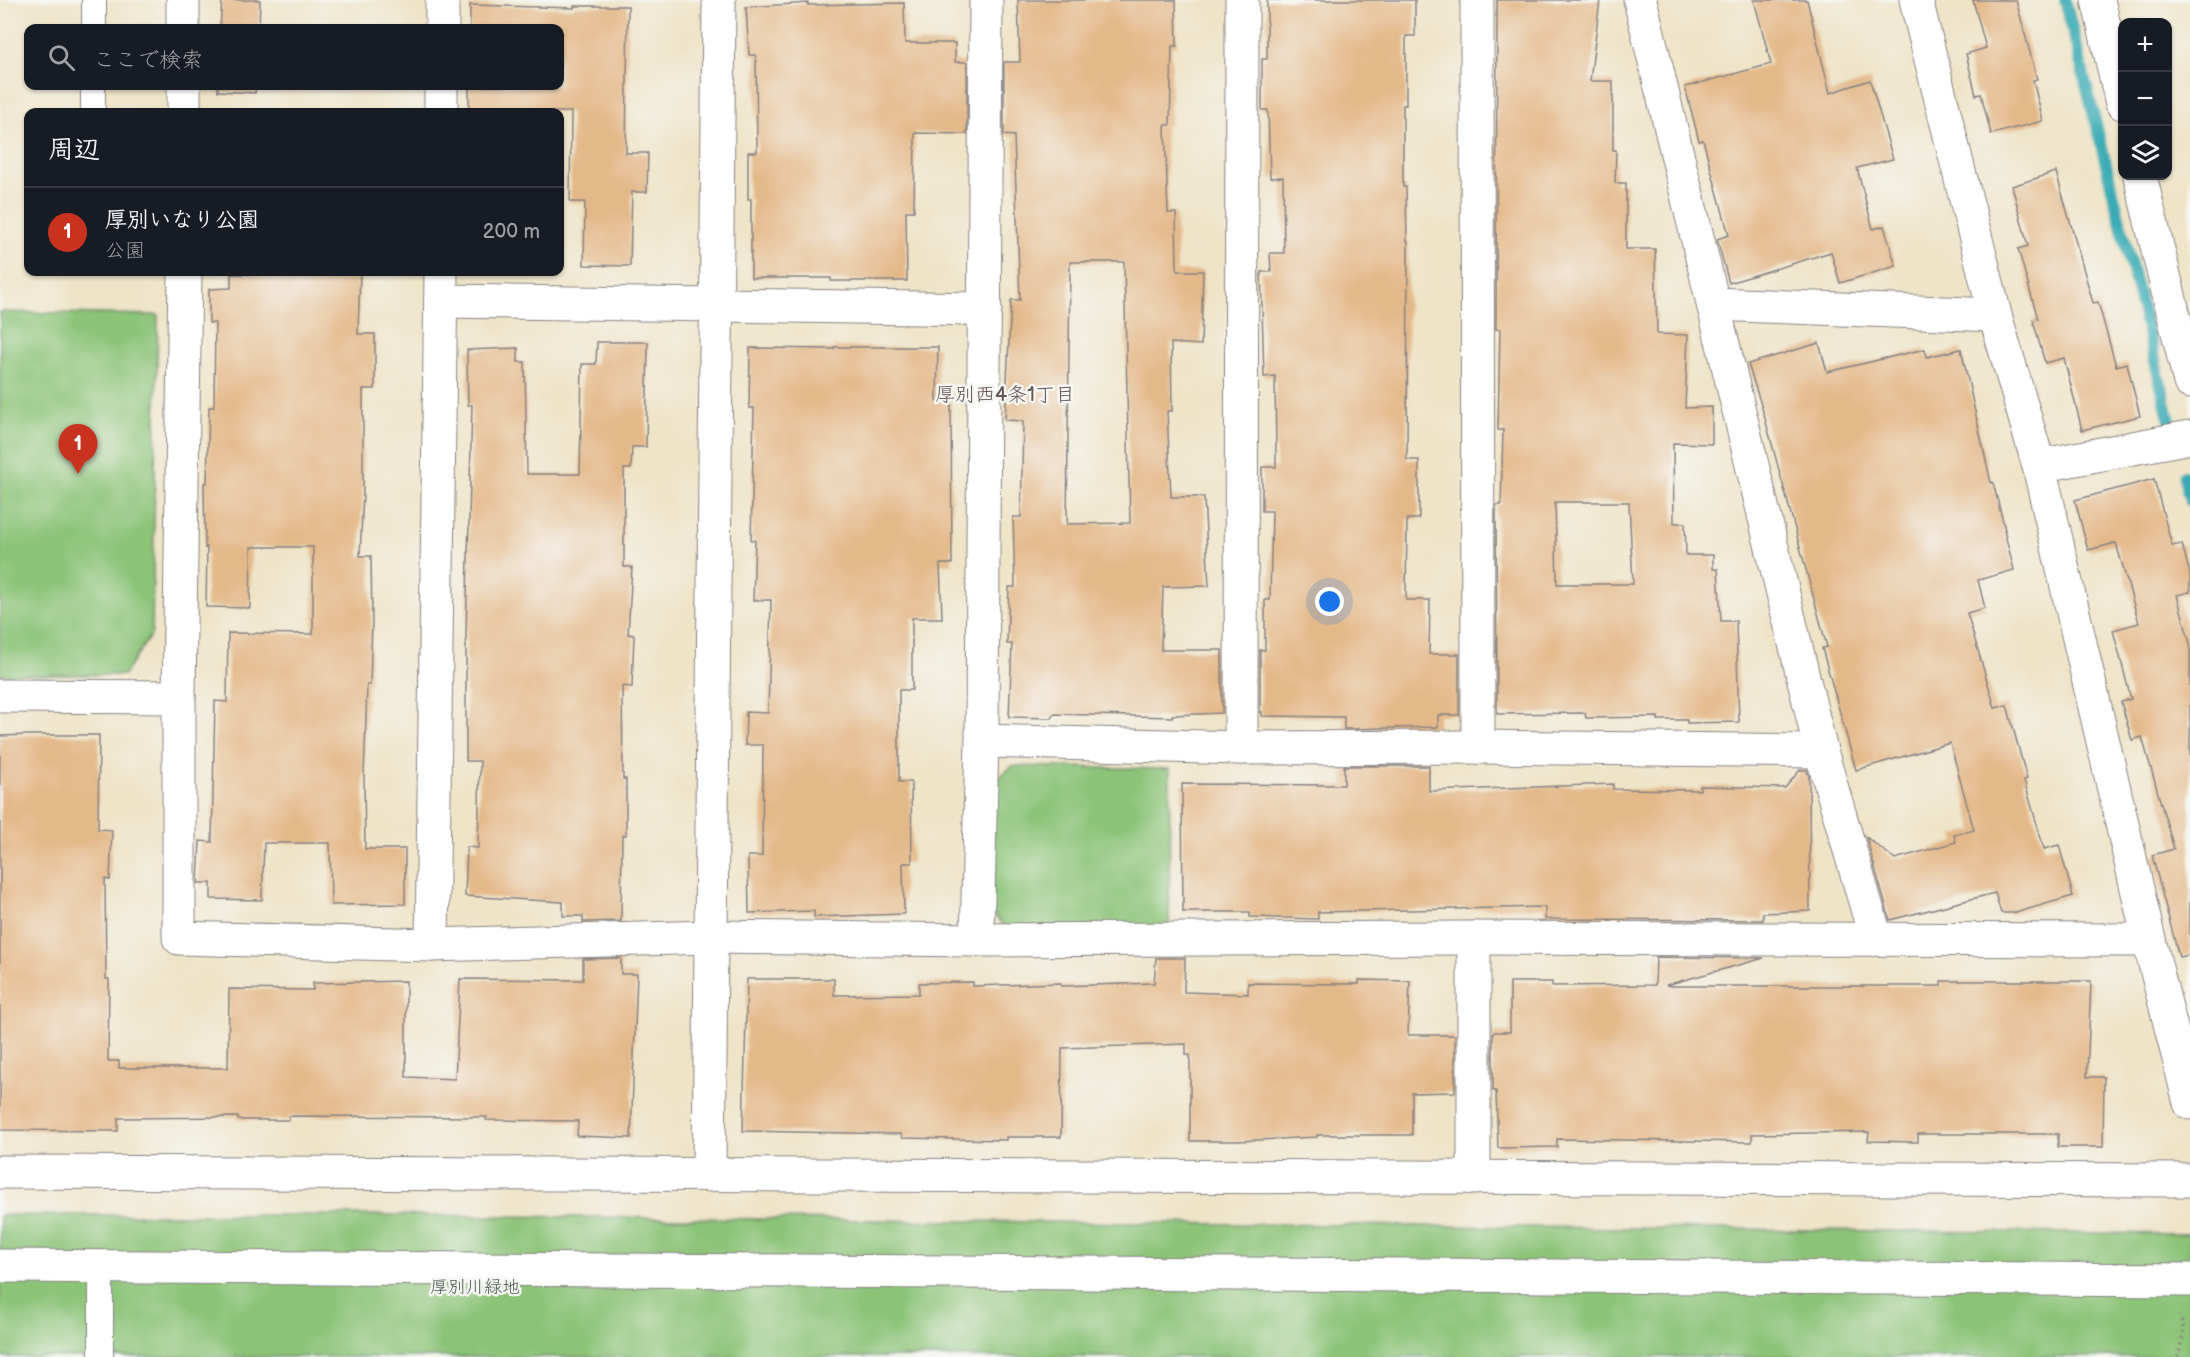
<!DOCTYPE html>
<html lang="ja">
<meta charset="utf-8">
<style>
:root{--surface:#171b24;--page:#242831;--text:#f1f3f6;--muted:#9ea1a6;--line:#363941;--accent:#c8321e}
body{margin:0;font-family:"Balsamiq Sans","Klee One",sans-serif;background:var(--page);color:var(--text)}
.controls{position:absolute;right:18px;top:18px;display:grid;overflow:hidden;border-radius:12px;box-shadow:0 2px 4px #0004}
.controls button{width:54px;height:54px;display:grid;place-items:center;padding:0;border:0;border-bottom:2px solid var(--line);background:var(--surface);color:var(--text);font:30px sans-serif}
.you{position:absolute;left:1330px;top:602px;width:21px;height:21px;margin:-15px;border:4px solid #fff;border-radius:50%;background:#1a73e8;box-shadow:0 0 0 9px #1a73e833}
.badge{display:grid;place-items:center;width:39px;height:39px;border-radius:50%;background:var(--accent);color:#fff;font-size:20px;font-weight:700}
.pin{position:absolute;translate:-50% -50px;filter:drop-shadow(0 2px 3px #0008)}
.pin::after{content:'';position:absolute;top:32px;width:21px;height:18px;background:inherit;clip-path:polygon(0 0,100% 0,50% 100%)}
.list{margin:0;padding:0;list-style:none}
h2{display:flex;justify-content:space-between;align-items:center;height:78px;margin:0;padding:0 24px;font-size:26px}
h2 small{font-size:20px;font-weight:400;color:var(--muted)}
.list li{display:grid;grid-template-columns:39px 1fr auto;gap:18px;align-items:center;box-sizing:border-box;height:90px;padding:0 24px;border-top:2px solid var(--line)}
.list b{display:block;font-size:22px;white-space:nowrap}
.list p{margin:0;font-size:20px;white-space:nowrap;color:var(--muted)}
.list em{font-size:20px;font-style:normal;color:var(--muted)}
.icon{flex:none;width:33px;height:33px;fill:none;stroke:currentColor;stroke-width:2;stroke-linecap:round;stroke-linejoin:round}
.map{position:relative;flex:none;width:2190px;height:1357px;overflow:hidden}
.search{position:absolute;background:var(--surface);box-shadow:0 2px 4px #0004;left:24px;top:24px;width:540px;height:66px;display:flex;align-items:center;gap:15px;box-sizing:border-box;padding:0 21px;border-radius:12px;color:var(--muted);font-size:22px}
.panel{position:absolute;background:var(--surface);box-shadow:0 2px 4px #0004;left:24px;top:108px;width:540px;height:168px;border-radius:12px}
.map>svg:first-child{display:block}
</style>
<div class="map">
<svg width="2190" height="1357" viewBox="0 0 2190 1357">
<rect width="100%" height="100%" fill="#f6f6f2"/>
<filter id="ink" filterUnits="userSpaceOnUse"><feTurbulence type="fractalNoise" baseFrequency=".0167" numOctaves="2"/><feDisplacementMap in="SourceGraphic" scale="12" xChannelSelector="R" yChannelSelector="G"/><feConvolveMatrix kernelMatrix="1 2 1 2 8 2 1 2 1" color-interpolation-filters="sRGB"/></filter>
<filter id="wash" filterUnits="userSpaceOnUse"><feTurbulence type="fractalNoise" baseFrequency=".008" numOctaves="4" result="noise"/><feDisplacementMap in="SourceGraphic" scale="24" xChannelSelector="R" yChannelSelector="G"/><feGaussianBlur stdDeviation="1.35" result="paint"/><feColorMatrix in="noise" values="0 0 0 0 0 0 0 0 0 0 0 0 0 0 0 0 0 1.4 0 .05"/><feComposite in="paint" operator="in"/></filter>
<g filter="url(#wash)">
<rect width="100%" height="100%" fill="#eee4c8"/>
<!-- green -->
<g fill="#8bc377" stroke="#567259" stroke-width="1.5">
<path d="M0 312 158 315 152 633 124 675H0Z"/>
<path d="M1012 766 1170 769 1169 933 1007 929 992 913 993 783Z"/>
<path d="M0 1215H395L2190 1234V1357H0Z"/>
</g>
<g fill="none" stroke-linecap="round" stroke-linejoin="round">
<!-- stream -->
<g stroke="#39abb4" stroke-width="12">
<path d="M2065 0 2170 421"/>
<path d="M2184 476 2190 501"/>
</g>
</g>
<g id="blocks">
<!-- building -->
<g fill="#e4b98a" fill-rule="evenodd">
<path d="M222 0H260L259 28H220Z"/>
<path d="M1018 0H1176L1177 46H1172L1170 125H1165L1168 213H1176L1177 271H1203L1201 345 1171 343 1172 411H1167L1171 497H1204L1209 586 1163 587 1161 650H1222V713L1172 715V717L1053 714 1052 718 1009 717 1012 644H1007L1009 587H1015L1013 517H1021L1023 421 1005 420 1011 300H1020L1014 136 1004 135V62H1020ZM1070 262H1124L1130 523 1067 524Z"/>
<path d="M1267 0H1415V36H1406V105H1403V187H1406L1407 241H1408L1407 460H1419V519H1407L1406 600H1430L1429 654H1459V715H1438V727L1344 729V717L1262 716V712H1260V650H1265V600H1270L1272 511H1262V467H1276V453L1275 376 1264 377 1261 272H1271L1270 253H1284L1283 177 1270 178 1268 110H1262V59H1267Z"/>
<path d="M1497 0H1600L1590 81H1613V150H1616L1615 183H1626V249H1655L1657 334 1688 335 1685 408 1712 407V444L1673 443 1674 523H1685L1686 555H1713V569H1718L1721 621H1736L1739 722 1687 723V720H1658V717L1586 718 1585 713 1497 714 1496 505H1501L1503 430H1498L1500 329H1496ZM1555 502H1629L1633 584H1557Z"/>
<path d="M1754 0H1807L1830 93 1870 80 1893 159 1857 168 1873 229 1884 226 1896 266 1840 283 1831 252 1729 283 1717 239 1729 235 1703 140 1699 141 1685 87 1771 64Z"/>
<path d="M1973 0H2016L2037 79 2033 80 2043 121 1991 134 1981 94 1976 95 1966 54 1986 48Z"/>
<path d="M808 3V5L904 3 905 43H955V62H967V134L915 133 914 211H906L907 281H831V278H751V199H748V152H757L756 55H749L746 7Z"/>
<path d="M470 5 574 8V6H628L626 153H648L647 192H632L630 266 584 265 585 202H570L571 112H469V86H560V28H470Z"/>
<path d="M218 86H256L255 93 218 91Z"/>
<path d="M2056 172 2093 303 2098 302 2116 366 2127 363 2140 416 2082 430 2064 358 2045 363 2033 320 2038 319 2018 249 2028 246 2012 186Z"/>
<path d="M310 272H360L358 334H375V389H363V493L360 556H371L372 622 370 685H367L364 780 365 849H405V904L331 905 330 843H264L262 900 211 899V883H198L200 841 212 842 215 701 227 702 228 633 313 634V547H251L250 608 206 607 207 547 205 548 204 483H207L209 407H214L215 323H209V289L231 288V274L310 275Z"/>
<path d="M597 342H648L646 447H632L631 469H624V567H632L628 634 634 635 632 687 622 686 623 779H626V835H622L621 921 583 922V916H563V902L465 896 467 847 478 848 480 761H466V634L472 405H468L467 350 518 348V362H525L527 474H580L582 364H596Z"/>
<path d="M1819 343 1827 372 1925 349 1927 357 1961 349 1991 483 1993 482 2005 530H2004L2014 570 1978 580 1985 608 1967 613 1995 708 2007 705 2027 779 2024 780 2044 849 2059 845 2073 896 2015 913H2001L1995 893 1890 920 1866 837 1895 859 1956 842 1954 835 1974 830 1950 743 1856 770 1822 648 1827 647 1763 411 1748 364Z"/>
<path d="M834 347H938L937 401H951L952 564H940L942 618H912V690H899V782H911L912 863H903L904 914 814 917V911L749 913 748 856H762L763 745H745L746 712 768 713 771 600H753L755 540H751L754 408H749L750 348 834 349Z"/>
<path d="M2154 479 2172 546 2182 544 2190 574V592L2177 595 2190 644V955L2179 957 2152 855 2174 849 2142 737 2132 740 2121 702 2131 699 2113 630 2139 623 2116 543 2088 550 2075 500Z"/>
<path d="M29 735H99L98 829 112 830 110 880 105 879 106 979H109L108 1061H119V1068H228L229 989 313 990V983L406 981V1077L455 1079 460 979 583 980V959L621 958V974H637L631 1138 577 1136 578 1121 486 1120 487 1117 289 1116V1120H238V1117L118 1118V1131L0 1130V736Z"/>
<path d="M1344 766H1429V791L1613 784V789L1700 790V786L1785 788 1800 770H1807L1809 776 1810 911 1763 913V920L1545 919V907L1318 912V919L1250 917V912H1183L1182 784 1344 785Z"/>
<path d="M1656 957 1764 958 1666 985 1672 986H1941V981H2091L2087 1077H2104L2103 1147H2058V1134H1918V1142L1868 1141 1869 1132 1752 1134V1142L1557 1139V1147L1498 1148 1496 1091H1493V1034L1494 1032H1510V982H1552V986L1655 985Z"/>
<path d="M1156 958H1185L1184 992 1248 994V983L1359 984V980L1410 981 1408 1035H1455V1092L1412 1093V1135H1317V1137L1238 1141H1190V1055H1186V1044L1062 1048 1061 1137H1006V1140L902 1138 901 1134 743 1131 747 979H834V995L919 994V983L973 982V986L1061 983V986L1154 983Z"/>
</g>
</g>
</g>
<g filter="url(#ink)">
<use href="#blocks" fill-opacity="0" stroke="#888382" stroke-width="1.5"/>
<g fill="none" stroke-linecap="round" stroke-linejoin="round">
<!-- lane casing -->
<g stroke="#888382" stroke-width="26">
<g id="lane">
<path d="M94 28V0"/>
<path d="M93 112V86"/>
<path d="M101 1267V1357"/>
</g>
</g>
<!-- street casing -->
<g stroke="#888382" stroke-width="35">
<g id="street">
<path d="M183 0V28"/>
<path d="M1477 0 1478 747"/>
<path d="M1640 0 1821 751 1876 939"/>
<path d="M1916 0 1995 315 2039 466 2149 940 2190 1103"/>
<path d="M2098 0 2122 103"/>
<path d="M442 28V0"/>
<path d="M184 86V112"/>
<path d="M441 112V86"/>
<path d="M2140 176 2190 382"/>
<path d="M185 272 179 697V938L432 945 711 937 977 940 1474 938 2149 940"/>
<path d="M441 301 985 309"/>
<path d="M1713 304 1995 315"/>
<path d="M2039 466 2190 437"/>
<path d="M0 696 179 697"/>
<path d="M982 741 1241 748 1478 747 1821 751"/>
<path d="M1241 748 1242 0"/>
<path d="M1474 938V1178"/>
<path d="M977 940 982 741 986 0"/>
<path d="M432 945 441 272"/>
<path d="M0 1172 2190 1180"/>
<path d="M709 1175 719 0"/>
<path d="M0 1266 2190 1280"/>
</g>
</g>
<!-- path -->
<path stroke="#888382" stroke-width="4" stroke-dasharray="1.5 4.5" stroke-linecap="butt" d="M2178 1357 2184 1331 2180 1316"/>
<!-- lane -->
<use href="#lane" stroke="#fff" stroke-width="24"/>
<!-- street -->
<use href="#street" stroke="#fff" stroke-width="33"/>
</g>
</g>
<g text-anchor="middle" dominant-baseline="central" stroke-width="5" stroke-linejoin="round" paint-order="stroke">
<!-- park labels -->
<g font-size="18" fill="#475a50" stroke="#f6f6f2">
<text x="475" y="1287">厚別川緑地</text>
</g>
<!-- neighbourhood labels -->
<g font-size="20" fill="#665757" stroke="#f6f6f2">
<text x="1005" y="395">厚別西4条1丁目</text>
</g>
</g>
</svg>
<div class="controls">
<button>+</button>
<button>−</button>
<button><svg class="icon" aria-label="layers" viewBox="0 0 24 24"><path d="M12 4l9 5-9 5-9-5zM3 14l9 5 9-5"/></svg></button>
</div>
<div class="you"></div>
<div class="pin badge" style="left:78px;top:474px">1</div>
<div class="search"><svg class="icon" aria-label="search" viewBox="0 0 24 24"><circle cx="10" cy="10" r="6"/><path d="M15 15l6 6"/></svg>ここで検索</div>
<section class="panel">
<h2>周辺<small></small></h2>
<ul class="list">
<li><span class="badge">1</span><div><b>厚別いなり公園</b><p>公園</p></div><em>200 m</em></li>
</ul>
</section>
</div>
